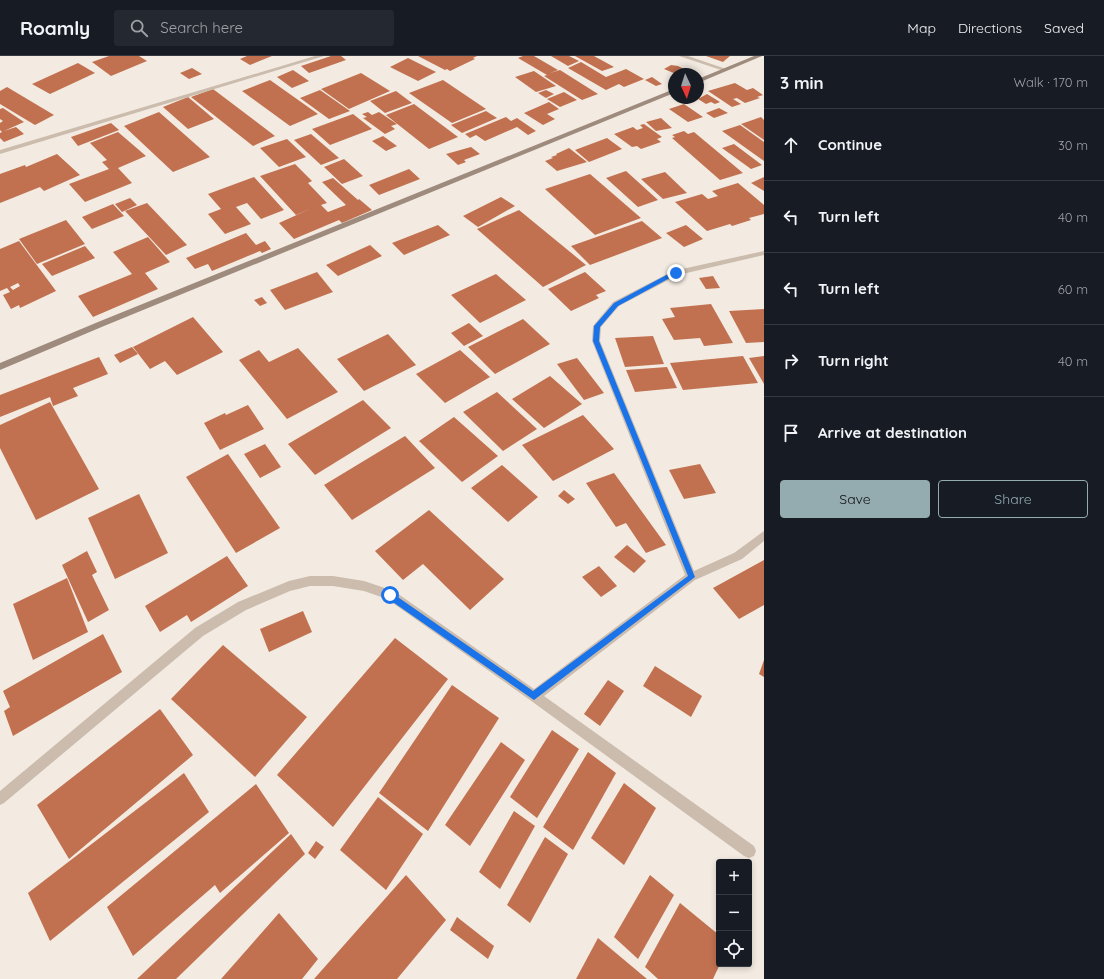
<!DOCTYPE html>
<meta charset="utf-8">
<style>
:root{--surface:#171b24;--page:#242831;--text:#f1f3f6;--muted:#9ea1a6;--line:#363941;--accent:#94abb0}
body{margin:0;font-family:Quicksand,sans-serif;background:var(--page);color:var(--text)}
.controls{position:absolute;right:12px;bottom:12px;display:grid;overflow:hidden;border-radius:4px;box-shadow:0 2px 6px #0003}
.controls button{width:36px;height:36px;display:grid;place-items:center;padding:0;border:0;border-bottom:1px solid var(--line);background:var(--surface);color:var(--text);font:20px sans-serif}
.compass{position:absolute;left:668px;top:12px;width:36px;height:36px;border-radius:50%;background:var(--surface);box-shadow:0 2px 6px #0003;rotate:176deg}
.stop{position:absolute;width:12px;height:12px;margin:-9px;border:3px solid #1a73e8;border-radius:50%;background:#fff}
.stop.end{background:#1a73e8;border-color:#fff;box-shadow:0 1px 4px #0008}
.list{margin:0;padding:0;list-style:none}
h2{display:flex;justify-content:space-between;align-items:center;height:52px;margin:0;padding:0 16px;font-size:17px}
h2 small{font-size:13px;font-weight:400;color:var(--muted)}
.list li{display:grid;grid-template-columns:26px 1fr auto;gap:12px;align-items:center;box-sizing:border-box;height:72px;padding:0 16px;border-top:1px solid var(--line)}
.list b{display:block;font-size:15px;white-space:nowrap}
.list em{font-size:13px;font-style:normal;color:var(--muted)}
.actions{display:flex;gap:8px;padding:12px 16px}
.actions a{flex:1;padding:9px 0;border:1px solid var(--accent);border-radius:4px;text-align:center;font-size:14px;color:var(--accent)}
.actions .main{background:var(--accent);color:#111}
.icon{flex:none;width:22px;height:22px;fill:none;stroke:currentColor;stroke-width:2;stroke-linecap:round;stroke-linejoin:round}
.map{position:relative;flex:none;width:764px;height:923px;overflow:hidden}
header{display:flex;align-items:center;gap:24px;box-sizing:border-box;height:56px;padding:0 20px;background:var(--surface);border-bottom:1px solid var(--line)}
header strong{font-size:19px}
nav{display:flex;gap:22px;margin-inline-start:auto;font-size:14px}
.search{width:280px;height:36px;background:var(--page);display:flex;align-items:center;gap:10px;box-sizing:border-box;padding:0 14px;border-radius:4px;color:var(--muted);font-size:15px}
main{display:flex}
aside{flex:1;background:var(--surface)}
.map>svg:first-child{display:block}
</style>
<header>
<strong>Roamly</strong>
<div class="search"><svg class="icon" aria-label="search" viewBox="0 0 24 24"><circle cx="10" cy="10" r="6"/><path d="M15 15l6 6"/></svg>Search here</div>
<nav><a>Map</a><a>Directions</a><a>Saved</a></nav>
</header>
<main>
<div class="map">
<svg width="764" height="923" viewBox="0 0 764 923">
<rect width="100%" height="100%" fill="#f3ebe1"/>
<!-- building -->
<g fill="#c17150" fill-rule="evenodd">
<path d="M109 0H139L147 5 111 20 92 6Z"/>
<path d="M247 0H272L250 9 240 3Z"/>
<path d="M331 0H341L346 4 309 17 301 10Z"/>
<path d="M418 0H477L473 2 475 3 450 15 447 13 445 14Z"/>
<path d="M523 0H534L558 14 550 17 560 14 598 38 582 44 544 20 547 19 518 2Z"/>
<path d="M551 0H569L579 5 568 10Z"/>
<path d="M575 0H594L614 11 602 15Z"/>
<path d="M706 0H730L723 6Z"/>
<path d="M408 2 436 16 418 25 390 11Z"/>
<path d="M581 6 606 21 626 13 644 23 624 31 619 28 606 34 568 12Z"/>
<path d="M78 7 95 17 50 38 32 28Z"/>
<path d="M671 9 678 10 684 13 676 18 664 13Z"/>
<path d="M192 12 202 18 189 23 180 17Z"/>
<path d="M293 14 309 25 292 32 277 21Z"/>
<path d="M534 15 556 30 536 36 515 21Z"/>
<path d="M361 17 390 35 349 53 321 33Z"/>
<path d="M652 21 662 28 656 30 645 24Z"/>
<path d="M270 24 318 58 290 70 242 35Z"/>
<path d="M443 24 486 53 452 67 409 37Z"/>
<path d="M735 27 747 34 753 32 763 39 757 41 760 42 745 47 737 42 733 43 741 48 732 51 708 35Z"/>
<path d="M7 31 54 59 35 69 0 48V35Z"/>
<path d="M213 33 275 80 253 90 191 41Z"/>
<path d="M320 34 350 55 329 63 300 42Z"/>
<path d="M546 34 554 38 546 42 538 37Z"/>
<path d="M396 35 412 47 385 57 370 45Z"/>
<path d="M564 36 577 44 560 51 547 43Z"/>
<path d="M707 38 720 46 715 48 711 46 706 48 698 43Z"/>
<path d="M188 41 214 63 188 73 163 51Z"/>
<path d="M549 46 559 53 547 58 555 63 543 69 524 57Z"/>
<path d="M414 48 458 81 429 93 386 59Z"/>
<path d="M684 48 703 61 688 66 669 53Z"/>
<path d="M3 52 24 66 4 75 16 71 24 78 4 86 0 82V77L2 76 0 74V67L3 65 0 63V53Z"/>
<path d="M719 52 728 57 714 62 706 57Z"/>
<path d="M486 55 497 62 462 77 451 69Z"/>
<path d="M159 56 210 101 173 116 124 70Z"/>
<path d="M368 56 372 59 379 56 397 68 391 70 395 73 385 78 363 62 367 61 362 58Z"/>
<path d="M353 58 372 73 330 89 312 73Z"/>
<path d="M506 61 511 65 517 62 536 75 528 79 517 71 485 85 476 79 470 82 465 78Z"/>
<path d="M761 61 764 64V84L741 68Z"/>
<path d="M661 62 672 72 656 75 646 66Z"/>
<path d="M111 67 119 74 78 90 71 81Z"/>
<path d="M644 68 662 81 657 83 661 86 641 93 637 90 632 91 614 78 633 71 637 74 643 72 640 69Z"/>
<path d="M740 69 764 86V105L722 75Z"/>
<path d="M684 75 688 78 694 76 743 117 720 124 672 82 675 81 672 79Z"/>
<path d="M118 76 146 100 118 112 132 127 85 146 69 128 109 113 102 106 107 104 90 87Z"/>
<path d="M311 78 339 102 321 109 294 84Z"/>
<path d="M383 80 397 90 386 95 372 85Z"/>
<path d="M607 82 622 93 589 106 575 94Z"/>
<path d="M287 83 306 101 279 111 260 92Z"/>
<path d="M734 88 762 109 751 113 722 92Z"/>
<path d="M471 91 480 98 464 104 466 106 458 109 446 98Z"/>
<path d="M569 92 587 106 557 115 545 105 553 102 551 101 557 99 556 98Z"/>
<path d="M57 98 80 119 44 135 40 131 0 147V118L25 109 26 111Z"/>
<path d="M344 103 363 120 342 128 324 111Z"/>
<path d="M295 108 312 125 308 127 327 147 321 149 328 156 346 149 322 126 333 122 358 144 359 143 372 154 342 167 339 164 294 183 279 167 312 152 296 159 260 120Z"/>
<path d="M409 113 420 123 379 139 369 129Z"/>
<path d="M626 115 658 144 638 151 606 122Z"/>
<path d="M665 116 687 137 663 143 641 123Z"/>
<path d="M590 118 641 162 595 179 545 133Z"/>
<path d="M254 121 284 154 261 163 247 147 236 151 251 168 225 178 208 158 221 153 208 138Z"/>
<path d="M764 121V135L751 127Z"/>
<path d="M738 127 764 149V158L749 162 751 164 732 170 730 168 707 175 675 146 702 138 708 143 718 140 712 135Z"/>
<path d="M501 141 515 150 478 171 463 160Z"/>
<path d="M130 142 137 149 122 156 115 148Z"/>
<path d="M147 147 187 189 166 199 125 155Z"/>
<path d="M113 148 124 160 92 173 82 161Z"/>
<path d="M519 154 586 209 543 231 477 173Z"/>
<path d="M66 164 85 188 37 208 19 183Z"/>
<path d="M642 165 662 182 590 209 571 190Z"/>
<path d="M438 169 450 179 404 199 392 187Z"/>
<path d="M686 169 703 183 684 191 666 177Z"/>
<path d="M246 177 256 189 265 185 271 193 262 197 260 195 212 215 208 208 195 213 186 202Z"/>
<path d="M148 181 170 206 145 217 158 233 93 261 78 240 132 218 113 196Z"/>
<path d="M19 185 56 235 20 252 19 249 11 253 3 239 10 236 7 232 0 235V193ZM18 227 20 230 13 234 10 231Z"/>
<path d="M370 189 382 200 338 220 326 209Z"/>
<path d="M85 190 95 202 52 220 42 208Z"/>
<path d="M317 216 333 236 285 254 270 234Z"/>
<path d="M585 216 606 235 596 239 599 242 571 255 548 233Z"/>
<path d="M496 218 526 244 480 267 451 239Z"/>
<path d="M713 220 720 232 706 233 699 222Z"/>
<path d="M262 241 267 247 260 250 254 244Z"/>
<path d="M711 248 733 287 704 290 700 282 674 284 662 263 675 261 670 252Z"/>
<path d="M764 253V286L746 287 729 255Z"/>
<path d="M193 261 223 296 177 319 165 305 150 313 133 291Z"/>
<path d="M523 263 550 288 495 318 468 291Z"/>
<path d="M469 267 483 280 464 290 451 277Z"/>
<path d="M388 278 416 309 364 335 337 303Z"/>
<path d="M653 280 664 308 625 311 615 282Z"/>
<path d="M132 291 138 298 120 307 114 299Z"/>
<path d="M298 292 338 336 287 363 239 304 259 294 269 306Z"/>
<path d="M460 294 490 321 445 347 416 318Z"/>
<path d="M743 300 758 327 683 334 670 307Z"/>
<path d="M764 300V328L749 302Z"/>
<path d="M99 301 108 318 73 332 78 340 53 350 50 341 0 361V339Z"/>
<path d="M577 302 604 337 584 344 557 308Z"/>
<path d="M667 311 677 332 635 336 626 314Z"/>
<path d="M550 320 582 348 544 372 512 343Z"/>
<path d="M497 336 537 373 503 395 463 356Z"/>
<path d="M363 344 391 372 315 419 288 388Z"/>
<path d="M50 346 99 433 36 464 0 392V369Z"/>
<path d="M248 349 264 373 220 394 204 367 225 357 226 359Z"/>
<path d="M583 359 614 393 553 425 522 389Z"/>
<path d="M454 361 498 400 462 426 419 385Z"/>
<path d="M405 380 435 412 352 464 324 429Z"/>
<path d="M265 388 281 411 260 422 244 398Z"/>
<path d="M228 398 280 472 236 497 186 421Z"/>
<path d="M700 408 716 437 684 443 669 414Z"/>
<path d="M502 409 538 441 508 466 471 432Z"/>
<path d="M614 417 666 489 646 497 626 467 616 471 586 427Z"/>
<path d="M564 434 575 443 568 448 558 440Z"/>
<path d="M139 438 168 497 115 523 88 462Z"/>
<path d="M429 454 504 523 470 554 423 508 403 524 375 495Z"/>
<path d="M627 489 646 505 634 517 614 501Z"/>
<path d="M87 495 97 516 92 519 109 554 88 566 62 509Z"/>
<path d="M227 500 248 530 191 566 187 559 160 576 145 550Z"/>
<path d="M764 504V549L739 563 713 532Z"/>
<path d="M599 510 617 530 601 541 582 521Z"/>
<path d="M67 522 88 576 33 604 13 548Z"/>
<path d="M303 555 312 576 269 596 260 573Z"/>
<path d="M103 578 122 616 13 680 4 655 10 651 3 635Z"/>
<path d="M395 582 448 623 333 771 277 719Z"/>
<path d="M223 589 307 661 255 721 171 643Z"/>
<path d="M764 604V621L759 618Z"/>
<path d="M655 610 702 640 691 661 643 630Z"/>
<path d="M608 624 624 635 600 670 584 658Z"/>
<path d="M452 629 499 662 428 775 379 737Z"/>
<path d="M160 653 193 699 69 803 37 749Z"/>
<path d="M552 674 579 693 537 762 510 741Z"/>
<path d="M501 686 525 704 470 790 445 769Z"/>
<path d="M588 696 616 717 573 794 543 771Z"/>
<path d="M184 717 209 756 50 885 28 837Z"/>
<path d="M624 727 656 752 624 809 591 782Z"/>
<path d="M256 728 289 777 220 837 215 829 133 900 107 851Z"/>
<path d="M378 741 423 778 386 834 340 794Z"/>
<path d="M514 755 535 770 500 833 479 816Z"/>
<path d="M291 778 305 798 176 923H137Z"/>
<path d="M545 781 568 798 530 867 507 849Z"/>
<path d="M316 785 324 791 315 803 308 797Z"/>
<path d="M406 819 446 864 397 923H314Z"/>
<path d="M650 819 674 839 638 903 614 881Z"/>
<path d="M680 847 719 879 720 908 713 923H658L645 911Z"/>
<path d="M279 857 318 903 302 923H221Z"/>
<path d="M457 861 494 890 488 903 450 874Z"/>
<path d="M598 882 647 923H576Z"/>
</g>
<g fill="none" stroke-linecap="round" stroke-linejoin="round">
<!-- street -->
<g fill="#cbbcad" fill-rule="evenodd">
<path d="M315 0H324L0 98V94Z"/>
<path d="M679 0H688L729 14 724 15Z"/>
<path d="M764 195V199L678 219 619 250 601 271 600 285 694 515 734 497 764 475V485L742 503 695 524 544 640 754 790 756 795 754 800 749 802 744 800 530 644 387 543 364 535 333 530H310L290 535 246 554 203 580 4 747 0 749V735L195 572 238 546 289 525 310 520H333L364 525 394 535 534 633 685 519 592 285 593 270 613 246 673 215Z"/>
</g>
<!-- secondary -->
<g fill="#9e8b7e" fill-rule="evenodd">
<path d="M754 0H762L698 27V23Z"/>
<path d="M674 33V37L104 270 0 314V307L98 266Z"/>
</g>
</g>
<!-- route -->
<path fill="#1a73e8" d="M674 215 679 217 618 250 600 271 599 285 695 521 534 644 387 542 386 539 387 537H392L533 635 688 520 593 285 594 270 614 247Z"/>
</svg>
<div class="controls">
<button>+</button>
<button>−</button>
<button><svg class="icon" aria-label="locate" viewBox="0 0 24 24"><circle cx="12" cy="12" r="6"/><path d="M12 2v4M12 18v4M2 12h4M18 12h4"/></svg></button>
</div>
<svg class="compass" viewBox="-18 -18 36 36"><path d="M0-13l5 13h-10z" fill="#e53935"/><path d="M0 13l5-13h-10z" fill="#9ea1a6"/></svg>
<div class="stop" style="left:390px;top:539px"></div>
<div class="stop end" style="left:676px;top:217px"></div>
</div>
<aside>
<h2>3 min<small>Walk · 170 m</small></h2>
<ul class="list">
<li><svg class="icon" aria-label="ahead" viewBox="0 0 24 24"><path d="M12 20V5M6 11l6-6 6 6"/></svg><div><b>Continue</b></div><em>30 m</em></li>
<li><svg class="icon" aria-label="left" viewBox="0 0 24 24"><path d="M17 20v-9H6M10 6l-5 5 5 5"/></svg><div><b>Turn left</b></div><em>40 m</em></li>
<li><svg class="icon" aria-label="left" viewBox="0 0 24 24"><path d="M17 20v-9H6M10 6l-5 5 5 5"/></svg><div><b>Turn left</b></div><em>60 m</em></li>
<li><svg class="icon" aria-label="right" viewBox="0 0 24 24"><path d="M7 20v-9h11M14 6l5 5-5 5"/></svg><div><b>Turn right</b></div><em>40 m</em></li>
<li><svg class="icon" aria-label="arrive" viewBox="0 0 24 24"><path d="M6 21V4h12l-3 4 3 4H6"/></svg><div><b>Arrive at destination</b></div></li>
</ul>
<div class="actions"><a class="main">Save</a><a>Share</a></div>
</aside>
</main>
